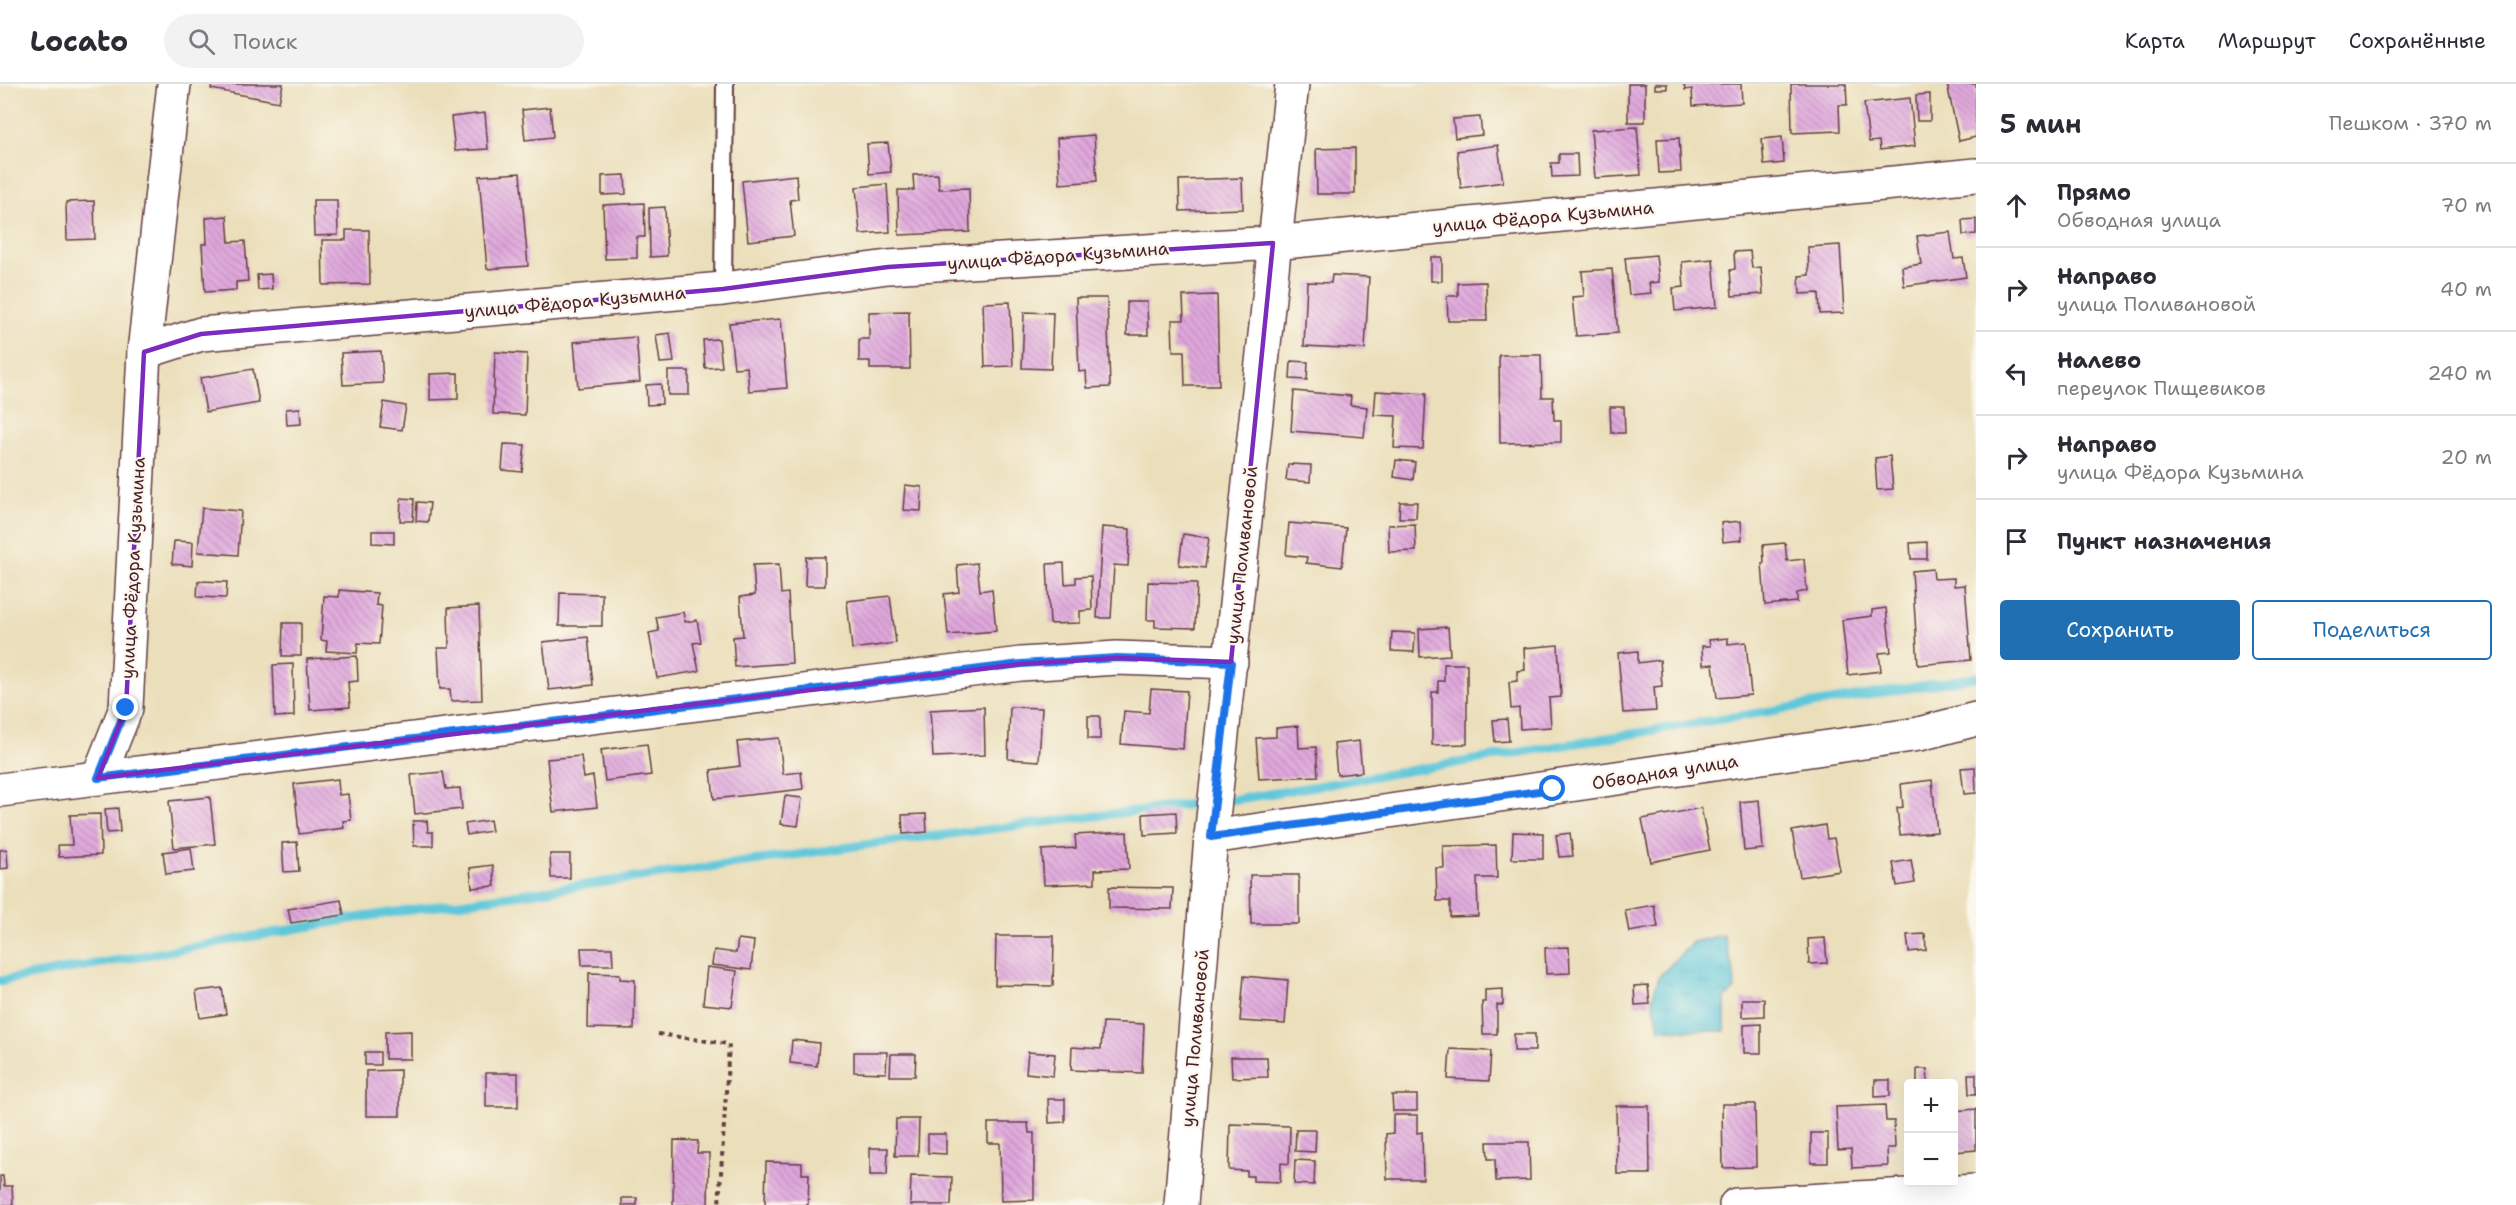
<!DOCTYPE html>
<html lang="ru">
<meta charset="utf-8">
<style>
:root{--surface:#fff;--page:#f2f2f3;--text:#2b2b33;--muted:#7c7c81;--line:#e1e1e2;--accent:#1f6fb2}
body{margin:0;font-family:"Shantell Sans",sans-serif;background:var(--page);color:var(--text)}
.controls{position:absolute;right:18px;bottom:18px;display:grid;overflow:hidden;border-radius:6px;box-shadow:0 6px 24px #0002}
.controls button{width:54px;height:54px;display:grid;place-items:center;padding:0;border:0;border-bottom:2px solid var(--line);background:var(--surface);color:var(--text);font:30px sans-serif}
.stop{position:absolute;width:18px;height:18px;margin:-14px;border:4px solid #1a73e8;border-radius:50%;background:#fff}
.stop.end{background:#1a73e8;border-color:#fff;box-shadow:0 2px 6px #0008}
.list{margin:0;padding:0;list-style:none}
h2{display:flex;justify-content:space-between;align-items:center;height:78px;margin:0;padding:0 24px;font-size:26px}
h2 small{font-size:20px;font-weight:400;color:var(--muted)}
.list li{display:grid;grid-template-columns:39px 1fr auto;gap:18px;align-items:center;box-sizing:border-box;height:84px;padding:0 24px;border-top:2px solid var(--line)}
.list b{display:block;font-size:22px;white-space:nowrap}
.list p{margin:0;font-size:20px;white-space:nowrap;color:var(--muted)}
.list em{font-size:20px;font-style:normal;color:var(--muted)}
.actions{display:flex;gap:12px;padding:18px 24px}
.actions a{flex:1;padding:14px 0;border:2px solid var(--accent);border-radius:6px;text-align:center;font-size:21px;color:var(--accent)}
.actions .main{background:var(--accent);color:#fff}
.icon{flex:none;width:33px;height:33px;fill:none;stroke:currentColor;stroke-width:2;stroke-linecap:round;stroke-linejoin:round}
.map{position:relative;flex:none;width:1976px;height:1121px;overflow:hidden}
header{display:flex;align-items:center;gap:36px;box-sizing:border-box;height:84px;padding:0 30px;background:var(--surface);border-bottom:2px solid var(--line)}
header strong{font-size:28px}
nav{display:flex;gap:33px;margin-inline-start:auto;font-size:21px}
.search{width:420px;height:54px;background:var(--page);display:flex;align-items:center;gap:15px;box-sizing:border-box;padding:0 21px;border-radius:33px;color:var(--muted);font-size:22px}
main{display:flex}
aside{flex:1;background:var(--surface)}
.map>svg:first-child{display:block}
</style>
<header>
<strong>Locato</strong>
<div class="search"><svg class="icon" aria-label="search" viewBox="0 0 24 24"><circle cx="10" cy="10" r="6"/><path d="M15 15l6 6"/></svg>Поиск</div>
<nav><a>Карта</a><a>Маршрут</a><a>Сохранённые</a></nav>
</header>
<main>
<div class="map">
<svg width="1976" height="1121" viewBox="0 0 1976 1121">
<defs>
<pattern id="water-ripples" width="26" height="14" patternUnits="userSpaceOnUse" patternTransform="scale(1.5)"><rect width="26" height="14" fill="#5ec7da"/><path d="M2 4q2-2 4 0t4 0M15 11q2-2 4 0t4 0" fill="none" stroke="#53aabb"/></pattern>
<pattern id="building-back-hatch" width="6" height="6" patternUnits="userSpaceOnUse" patternTransform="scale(1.5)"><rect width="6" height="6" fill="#e0a8dd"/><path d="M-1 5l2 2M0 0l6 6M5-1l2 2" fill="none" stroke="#b888b3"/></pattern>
</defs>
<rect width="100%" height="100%" fill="#fbf7ec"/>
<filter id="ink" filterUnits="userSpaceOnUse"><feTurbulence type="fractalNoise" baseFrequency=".0167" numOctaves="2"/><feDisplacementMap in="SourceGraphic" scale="12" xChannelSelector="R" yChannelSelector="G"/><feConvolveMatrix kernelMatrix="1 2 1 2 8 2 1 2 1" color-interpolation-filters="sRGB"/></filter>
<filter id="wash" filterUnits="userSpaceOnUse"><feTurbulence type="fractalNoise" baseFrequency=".008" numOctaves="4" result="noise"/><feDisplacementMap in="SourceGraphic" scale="24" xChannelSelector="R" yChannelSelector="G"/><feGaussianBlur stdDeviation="1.35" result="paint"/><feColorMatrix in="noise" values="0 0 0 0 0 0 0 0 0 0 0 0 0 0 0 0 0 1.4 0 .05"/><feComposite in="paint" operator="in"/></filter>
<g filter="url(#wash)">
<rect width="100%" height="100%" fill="#ebdfbb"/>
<!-- water -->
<path fill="url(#water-ripples)" stroke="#547382" stroke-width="1.5" d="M1723 851 1734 888 1735 905 1725 914V947L1660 945 1652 914 1659 893 1693 858Z"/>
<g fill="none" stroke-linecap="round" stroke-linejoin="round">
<!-- stream -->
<g stroke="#5ec7da" stroke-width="9">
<path d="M1232 716 1976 593"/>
<path d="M0 897 368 832 878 759 1201 719"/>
</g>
</g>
<g id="blocks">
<!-- building -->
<g fill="url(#building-back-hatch)">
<path d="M212 0H283L279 18 211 5Z"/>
<rect x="1628" y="0" width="17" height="38"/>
<rect x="1655" y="0" width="12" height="5"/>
<path d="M1684 0H1741L1742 19 1693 22 1692 5 1685 6Z"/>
<path d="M1791 0H1846L1847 21H1839L1840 47 1792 49Z"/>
<path d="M1947 0H1976V53L1959 57Z"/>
<path d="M1930 10V37H1917L1916 11Z"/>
<path d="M1910 14 1915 62 1880 66 1879 57 1869 58 1864 19Z"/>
<path d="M550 23 553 53 525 56 522 26Z"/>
<path d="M485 29 488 65 455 67 451 33Z"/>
<path d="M1480 33 1482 51 1455 54 1453 35Z"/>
<path d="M1637 43 1641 91 1595 94 1591 46Z"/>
<path d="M1094 51 1097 97 1060 100 1057 54Z"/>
<path d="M1782 53 1784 79 1764 81 1762 55Z"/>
<path d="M1679 54 1681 88 1659 89 1657 55Z"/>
<path d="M888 59 891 88 869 90 867 60Z"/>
<path d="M1498 61 1503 98 1461 104 1457 67Z"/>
<path d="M1355 64V110H1317L1316 65Z"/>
<path d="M1559 70H1577L1578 92 1552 93 1551 79H1559Z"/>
<path d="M520 89 528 182 487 185 479 92Z"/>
<path d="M938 90 939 105 969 104 970 148 899 151 898 106H914L913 91Z"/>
<path d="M625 91 626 110 602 111V92Z"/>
<path d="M796 91 798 115 790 116 794 152 748 157 742 97Z"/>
<path d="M1242 94 1243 125 1180 127 1179 96Z"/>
<path d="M887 100 890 148 860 150 856 103Z"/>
<path d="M313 116H337L338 151 314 152Z"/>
<path d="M94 117 95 155 67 156 66 118Z"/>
<path d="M644 119 645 153H637V174L605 175 603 121Z"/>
<path d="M665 123 667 172 650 173 649 124Z"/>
<path d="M227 132 229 158 245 157 248 197 236 198V206L205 208 202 160H207L206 134Z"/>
<path d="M1976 135V150L1963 151 1962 136Z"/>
<path d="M346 146H369L370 200 323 201 322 156H346Z"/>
<path d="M1950 148 1954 175 1963 174 1966 193 1904 202 1902 183 1921 180 1917 152Z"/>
<path d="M1840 161 1844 229 1820 230 1819 209 1800 210 1799 192 1809 191 1808 163Z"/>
<path d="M1750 167 1752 184 1761 183 1763 210 1732 212 1730 186 1735 185 1734 168Z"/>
<path d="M1656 171 1659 198 1649 199 1651 209 1629 211 1625 174Z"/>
<rect x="1431" y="173" width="11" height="24"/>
<path d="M1713 175 1717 223 1675 227 1673 204 1684 203 1682 178Z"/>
<path d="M1612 185 1618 249 1576 252 1572 213 1584 212 1582 187Z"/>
<path d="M271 190 272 205 258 206 257 191Z"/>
<path d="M1332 191 1369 193 1365 265 1304 262 1307 198 1331 199Z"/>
<path d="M1486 198 1487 237H1448L1447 212H1458V199Z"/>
<path d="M1217 211 1219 302H1185L1184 267H1173L1172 236H1184L1183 212Z"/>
<path d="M1076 214H1107L1110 303 1087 304 1086 287 1079 288Z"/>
<path d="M1010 218 1013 282 985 283 983 219Z"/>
<path d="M1127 218H1147L1148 251H1127Z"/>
<path d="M909 227 910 285H870V277H859V255H869V228Z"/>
<path d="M1024 228 1053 229 1051 285 1022 284Z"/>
<path d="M781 235 787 304 749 307 747 283 734 284 729 239Z"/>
<path d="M670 249 674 278 660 279 656 251Z"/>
<path d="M636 253 640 298 578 304 574 258Z"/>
<path d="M719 255 722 283 705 284 703 256Z"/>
<path d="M381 267 383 299 343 301 341 269Z"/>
<path d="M495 268 527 270 525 331 493 330Z"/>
<path d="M1499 271H1541L1542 313H1553L1554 336H1561V358L1500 359Z"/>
<path d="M1291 277 1308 278 1307 296 1290 295Z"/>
<path d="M253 285 259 319 206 328 200 294Z"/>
<rect x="668" y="287" width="21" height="24"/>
<path d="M458 289V315L430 316V290Z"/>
<path d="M661 300 662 320 647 321 646 301Z"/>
<path d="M1294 307 1351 312 1350 321 1367 323 1364 353 1291 347Z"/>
<path d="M1376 307 1426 310 1423 365 1394 364 1396 332 1374 331Z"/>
<path d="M384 318 406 322 402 346 380 343Z"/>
<path d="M1610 323H1624L1625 349H1611Z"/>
<path d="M300 324 301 340 287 341 286 325Z"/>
<path d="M504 360 525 361 522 388 502 386Z"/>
<path d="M1890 372 1893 405 1877 406 1875 374Z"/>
<path d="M1396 376 1415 378 1413 396 1394 393Z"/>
<path d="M1288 380 1311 381 1310 398 1286 396Z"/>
<path d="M905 401 922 403 921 427 903 426Z"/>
<path d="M401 414 414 415 413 437H400Z"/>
<path d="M417 418 430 419 428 438 416 437Z"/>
<path d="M1400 418H1417L1416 434H1399Z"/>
<path d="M202 424 241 427 238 471 198 468Z"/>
<path d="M1741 437 1742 456 1723 458 1721 439Z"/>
<path d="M1289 439 1346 444 1342 483 1306 479 1307 473 1286 471Z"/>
<path d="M1415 440 1416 467 1389 468 1388 441Z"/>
<path d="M1102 443 1130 445 1128 482 1114 481 1111 534H1097Z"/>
<path d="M372 447H394V460L372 459Z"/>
<path d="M1183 450 1209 454 1205 484 1179 481Z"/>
<path d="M174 457 193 458 192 482 172 480Z"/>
<path d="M1927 458V475H1911L1910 459Z"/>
<path d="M1785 459 1787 477 1804 475 1807 507 1797 509V518L1765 521 1762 479H1764L1763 461Z"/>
<path d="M806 473H825V502H805Z"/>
<path d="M977 479 980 507 992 505 996 547 948 551 944 510 959 508 957 481Z"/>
<path d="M1064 479 1065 500 1076 499V493L1091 492 1092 526 1080 527V539L1050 540 1047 480Z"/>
<path d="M779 480 781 510 788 509 792 579 735 583 733 553 743 552 740 513 755 511 753 481Z"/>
<path d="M1933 485 1934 495 1954 494V502L1965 501 1971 576 1918 581 1912 487Z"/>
<path d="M198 497 227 498 226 514 197 513Z"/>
<path d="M1148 498 1197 499 1195 544 1155 543V536H1147Z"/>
<path d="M339 506 377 509 376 521 382 522 379 560 358 559 357 569 326 567 327 557 321 556 324 512 339 513Z"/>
<path d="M560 509 602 510V542H559Z"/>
<path d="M890 512 896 559 852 565 847 517Z"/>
<path d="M479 522 482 616 451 617 450 605H440L438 564H449L448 524Z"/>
<path d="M1886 524 1891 568 1879 569 1881 587 1848 591 1842 536 1872 532V526Z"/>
<path d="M683 528 685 538 697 536 701 558 693 559 699 587 657 594 649 549 659 547 656 533Z"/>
<path d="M283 539H301V572H282Z"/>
<path d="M1448 543 1450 571 1420 573 1419 545Z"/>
<path d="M1392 548 1415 549 1414 568 1391 567Z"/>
<path d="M588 553 593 601 549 606 543 558Z"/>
<path d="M1728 554V560L1746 558 1751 611 1717 614 1713 580 1703 581 1702 562H1710L1709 556Z"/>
<path d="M1558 561 1561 613 1549 614 1551 643 1520 645 1519 624 1511 625 1509 598 1517 597V587L1525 586 1524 564Z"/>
<path d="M1638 567V579L1660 576 1662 602 1654 603 1656 627 1623 629 1618 569Z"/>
<path d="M357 572 358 597 348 598 350 623 310 626 307 575Z"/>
<path d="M293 580 294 632 275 633 273 581Z"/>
<path d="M1444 580H1467V660L1432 661V608H1438V597H1444Z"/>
<path d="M1151 605 1187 607 1183 665 1121 660 1124 627 1149 629Z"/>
<path d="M984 623 985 671 933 673 930 626Z"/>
<path d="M1010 623 1042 624 1039 677 1008 675Z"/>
<rect x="1088" y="632" width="12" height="23"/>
<path d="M1507 635 1509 657 1495 658 1493 636Z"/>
<path d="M1298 642 1299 664 1316 663 1318 692 1259 695 1256 654 1276 653V644Z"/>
<path d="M779 654 783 690 801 688 803 705 714 715 711 686 740 682 737 658Z"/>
<path d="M1359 657 1362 688 1337 691 1334 660Z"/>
<path d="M647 660 651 691 605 697 601 666Z"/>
<path d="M581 672 584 694 593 692 597 723 553 728 547 675Z"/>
<path d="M1975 683 1976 709 1964 710 1961 684Z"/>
<path d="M443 688 446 705 460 704 462 725 415 730 411 691Z"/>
<path d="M338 695 339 711 348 710 351 736 343 737 344 744 299 750 294 700Z"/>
<path d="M1932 696 1937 748 1900 751 1897 724 1903 723 1901 700Z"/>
<path d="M785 712 802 714 798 742 781 740Z"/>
<path d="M210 713 215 760 174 764 169 717Z"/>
<path d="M1759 716 1763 765 1744 767 1740 718Z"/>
<path d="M118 724 120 748 107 749 105 725Z"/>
<path d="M1701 724 1710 766 1651 778 1642 735Z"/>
<path d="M1176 728 1177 749 1144 751 1143 730Z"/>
<path d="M100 730 101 771 59 773 58 761H72L70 731Z"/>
<path d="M926 730 927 748 903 750 902 731Z"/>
<path d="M490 736 492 747 467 751 465 740Z"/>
<path d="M413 737H427L428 748H433V762H414Z"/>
<path d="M1825 741 1827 755 1834 754 1840 787 1800 793 1792 747Z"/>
<path d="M1127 748 1129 785 1095 786V799L1044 801 1042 766 1076 764 1075 751Z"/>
<path d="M1513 748 1543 749V775H1512Z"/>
<path d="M1570 749 1573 772 1559 773 1556 751Z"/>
<path d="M297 758 299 787 284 788 282 759Z"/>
<path d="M1496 761 1497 794H1477L1478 832 1450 833V817H1437L1436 784H1444L1443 762Z"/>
<path d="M191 764 194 787 166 790 163 768Z"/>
<path d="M7 765 8 784 0 785V766Z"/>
<path d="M550 770H570V794H551Z"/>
<path d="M1911 776 1915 799 1897 802 1893 779Z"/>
<path d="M493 781 495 802 472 804 470 784Z"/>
<path d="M1250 791H1299V840H1251Z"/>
<path d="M1109 803 1173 804 1172 825 1109 824Z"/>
<path d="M341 816 344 831 291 839 288 825Z"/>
<path d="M1654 821 1658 843 1629 848 1625 826Z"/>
<path d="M1925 850 1926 866 1909 868 1907 851Z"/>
<path d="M996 852H1054L1053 902 995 901Z"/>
<path d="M1825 854 1827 879 1809 880 1808 855Z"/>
<path d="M738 855 754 857 751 886 712 881 714 866 736 869Z"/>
<path d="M1569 863 1570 889 1546 890 1545 864Z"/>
<path d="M581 864H612L613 881H582Z"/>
<path d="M707 883 737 887 732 923 703 920Z"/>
<path d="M589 889 620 890V895L635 896 634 945 588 944Z"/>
<path d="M1244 892 1288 896 1285 940 1240 937Z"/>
<path d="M1648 901 1650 920 1635 921 1634 902Z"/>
<path d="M222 904 226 930 200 934 196 907Z"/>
<path d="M1503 905V921H1497V950H1483L1482 918H1485V906Z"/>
<path d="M1742 915H1764V932L1742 933Z"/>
<path d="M1103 938 1144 940 1142 989 1071 986 1072 963 1101 965Z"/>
<path d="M1761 940V969H1744V941Z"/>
<path d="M411 947V975H385V948Z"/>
<rect x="1514" y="950" width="21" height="17"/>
<path d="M792 956 819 959 817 982 790 979Z"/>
<path d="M1450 965 1491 967 1489 997 1448 995Z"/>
<rect x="365" y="968" width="15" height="13"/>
<path d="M854 968H887L886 989 854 988Z"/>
<path d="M1028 968 1055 970 1053 992 1026 989Z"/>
<path d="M891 970H916L915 992H890Z"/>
<path d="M1231 973H1267L1268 993 1232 994Z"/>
<path d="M1917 985H1927L1928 1000H1917Z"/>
<path d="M400 986V1032H366V987Z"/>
<rect x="486" y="989" width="32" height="34"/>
<path d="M1968 990H1976V1010H1969Z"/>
<path d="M1875 996H1890V1012L1875 1013Z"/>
<path d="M1392 1011H1417V1027H1393Z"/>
<path d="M1048 1015H1065V1038L1049 1039Z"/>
<path d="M1722 1020H1755L1756 1083 1723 1084Z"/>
<path d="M1885 1021 1886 1037H1894L1895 1064H1887L1888 1082 1852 1084 1851 1065 1838 1066 1836 1023Z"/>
<path d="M1616 1022H1649L1650 1090H1617Z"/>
<path d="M1976 1025V1066L1954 1068V1027Z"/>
<path d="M1393 1031H1417V1049L1422 1048 1423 1095H1387L1386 1050 1393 1049Z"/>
<path d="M896 1035H919L918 1072H895Z"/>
<path d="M988 1039H1028L1029 1049H1034V1116L1001 1117 1000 1059H988Z"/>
<path d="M1230 1040 1290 1042 1289 1080 1281 1079 1280 1098 1253 1097V1092H1247V1087L1229 1086Z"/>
<path d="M1296 1046H1316L1315 1068 1295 1067Z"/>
<rect x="1811" y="1049" width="17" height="30"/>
<path d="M928 1050H946V1070L928 1069Z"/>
<path d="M674 1056 698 1057 697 1069H709L708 1121H673Z"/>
<path d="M1487 1058H1529L1530 1096 1496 1097 1495 1075H1488Z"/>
<path d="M870 1064H888L887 1091H870Z"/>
<path d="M1295 1076 1315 1077 1314 1101 1294 1100Z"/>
<path d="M766 1078 802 1079V1090H809L808 1121H765Z"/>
<path d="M0 1092H3L4 1102H12L13 1121H0Z"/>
<path d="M911 1092 952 1093 951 1121H910Z"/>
<rect x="622" y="1114" width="15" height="7"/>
</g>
</g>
</g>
<g filter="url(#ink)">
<use href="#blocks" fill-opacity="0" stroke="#623c41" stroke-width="1.5"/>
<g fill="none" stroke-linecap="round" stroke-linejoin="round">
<!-- service casing -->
<g stroke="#623c41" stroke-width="20">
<path id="service" d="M723 205 725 0"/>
</g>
<!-- minor casing -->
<g stroke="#623c41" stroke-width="36">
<g id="minor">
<path d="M144 268 201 250 723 205 888 183 1273 159 1976 91"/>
<path d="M98 694 126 624 144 268 174 0"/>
<path d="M0 706 1021 580 1117 574 1231 578"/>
<path d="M1211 753 1919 650 1976 635"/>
<path d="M1181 1121 1211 753 1292 0"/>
<path d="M1736 1121 1976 1107"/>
</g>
</g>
<!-- path -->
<path stroke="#623c41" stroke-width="4" stroke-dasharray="4.5 4.5" stroke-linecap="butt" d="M658 950 729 960 719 1121"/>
<!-- service -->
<use href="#service" stroke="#fff" stroke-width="16"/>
<!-- minor -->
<use href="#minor" stroke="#fff" stroke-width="33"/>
</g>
</g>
<g fill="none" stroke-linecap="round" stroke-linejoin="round" filter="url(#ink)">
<!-- route -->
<path stroke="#1a73e8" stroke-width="8" d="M126 624 98 694 1021 580 1117 574 1231 578 1211 753 1553 705"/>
</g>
<!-- marked area -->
<path fill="none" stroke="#7b2cbf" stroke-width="4.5" stroke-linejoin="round" d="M1273 159 1231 578 1117 574 1021 580 98 694 126 624 144 268 201 250 723 205 888 183Z"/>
<g text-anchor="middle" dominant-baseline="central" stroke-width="4.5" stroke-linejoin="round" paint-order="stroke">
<!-- street labels -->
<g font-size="18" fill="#4a1f2b" stroke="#fbf7ec">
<text transform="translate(1543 133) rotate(-5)">улица Фёдора Кузьмина</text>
<text transform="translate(1058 172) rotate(-4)">улица Фёдора Кузьмина</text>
<text transform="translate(575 218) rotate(-5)">улица Фёдора Кузьмина</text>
<text transform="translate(1242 471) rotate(-84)">улица Поливановой</text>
<text transform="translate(133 484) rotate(-87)">улица Фёдора Кузьмина</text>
<text transform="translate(1665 688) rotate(-9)">Обводная улица</text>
<text transform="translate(1195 954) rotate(-85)">улица Поливановой</text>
</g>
</g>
</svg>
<div class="controls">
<button>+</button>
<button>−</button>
</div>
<div class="stop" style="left:1553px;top:705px"></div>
<div class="stop end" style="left:126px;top:624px"></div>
</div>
<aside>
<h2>5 мин<small>Пешком · 370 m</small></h2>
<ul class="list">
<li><svg class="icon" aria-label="ahead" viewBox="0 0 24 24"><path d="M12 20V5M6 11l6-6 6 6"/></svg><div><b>Прямо</b><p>Обводная улица</p></div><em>70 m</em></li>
<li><svg class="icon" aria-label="right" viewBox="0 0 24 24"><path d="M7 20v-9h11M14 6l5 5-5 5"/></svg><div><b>Направо</b><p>улица Поливановой</p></div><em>40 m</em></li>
<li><svg class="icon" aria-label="left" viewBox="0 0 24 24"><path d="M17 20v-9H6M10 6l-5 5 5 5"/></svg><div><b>Налево</b><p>переулок Пищевиков</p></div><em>240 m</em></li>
<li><svg class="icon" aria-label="right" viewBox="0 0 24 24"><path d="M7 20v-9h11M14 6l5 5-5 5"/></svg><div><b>Направо</b><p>улица Фёдора Кузьмина</p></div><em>20 m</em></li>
<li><svg class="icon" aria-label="arrive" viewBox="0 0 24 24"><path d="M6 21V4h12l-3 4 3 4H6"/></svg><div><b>Пункт назначения</b></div></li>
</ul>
<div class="actions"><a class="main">Сохранить</a><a>Поделиться</a></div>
</aside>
</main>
